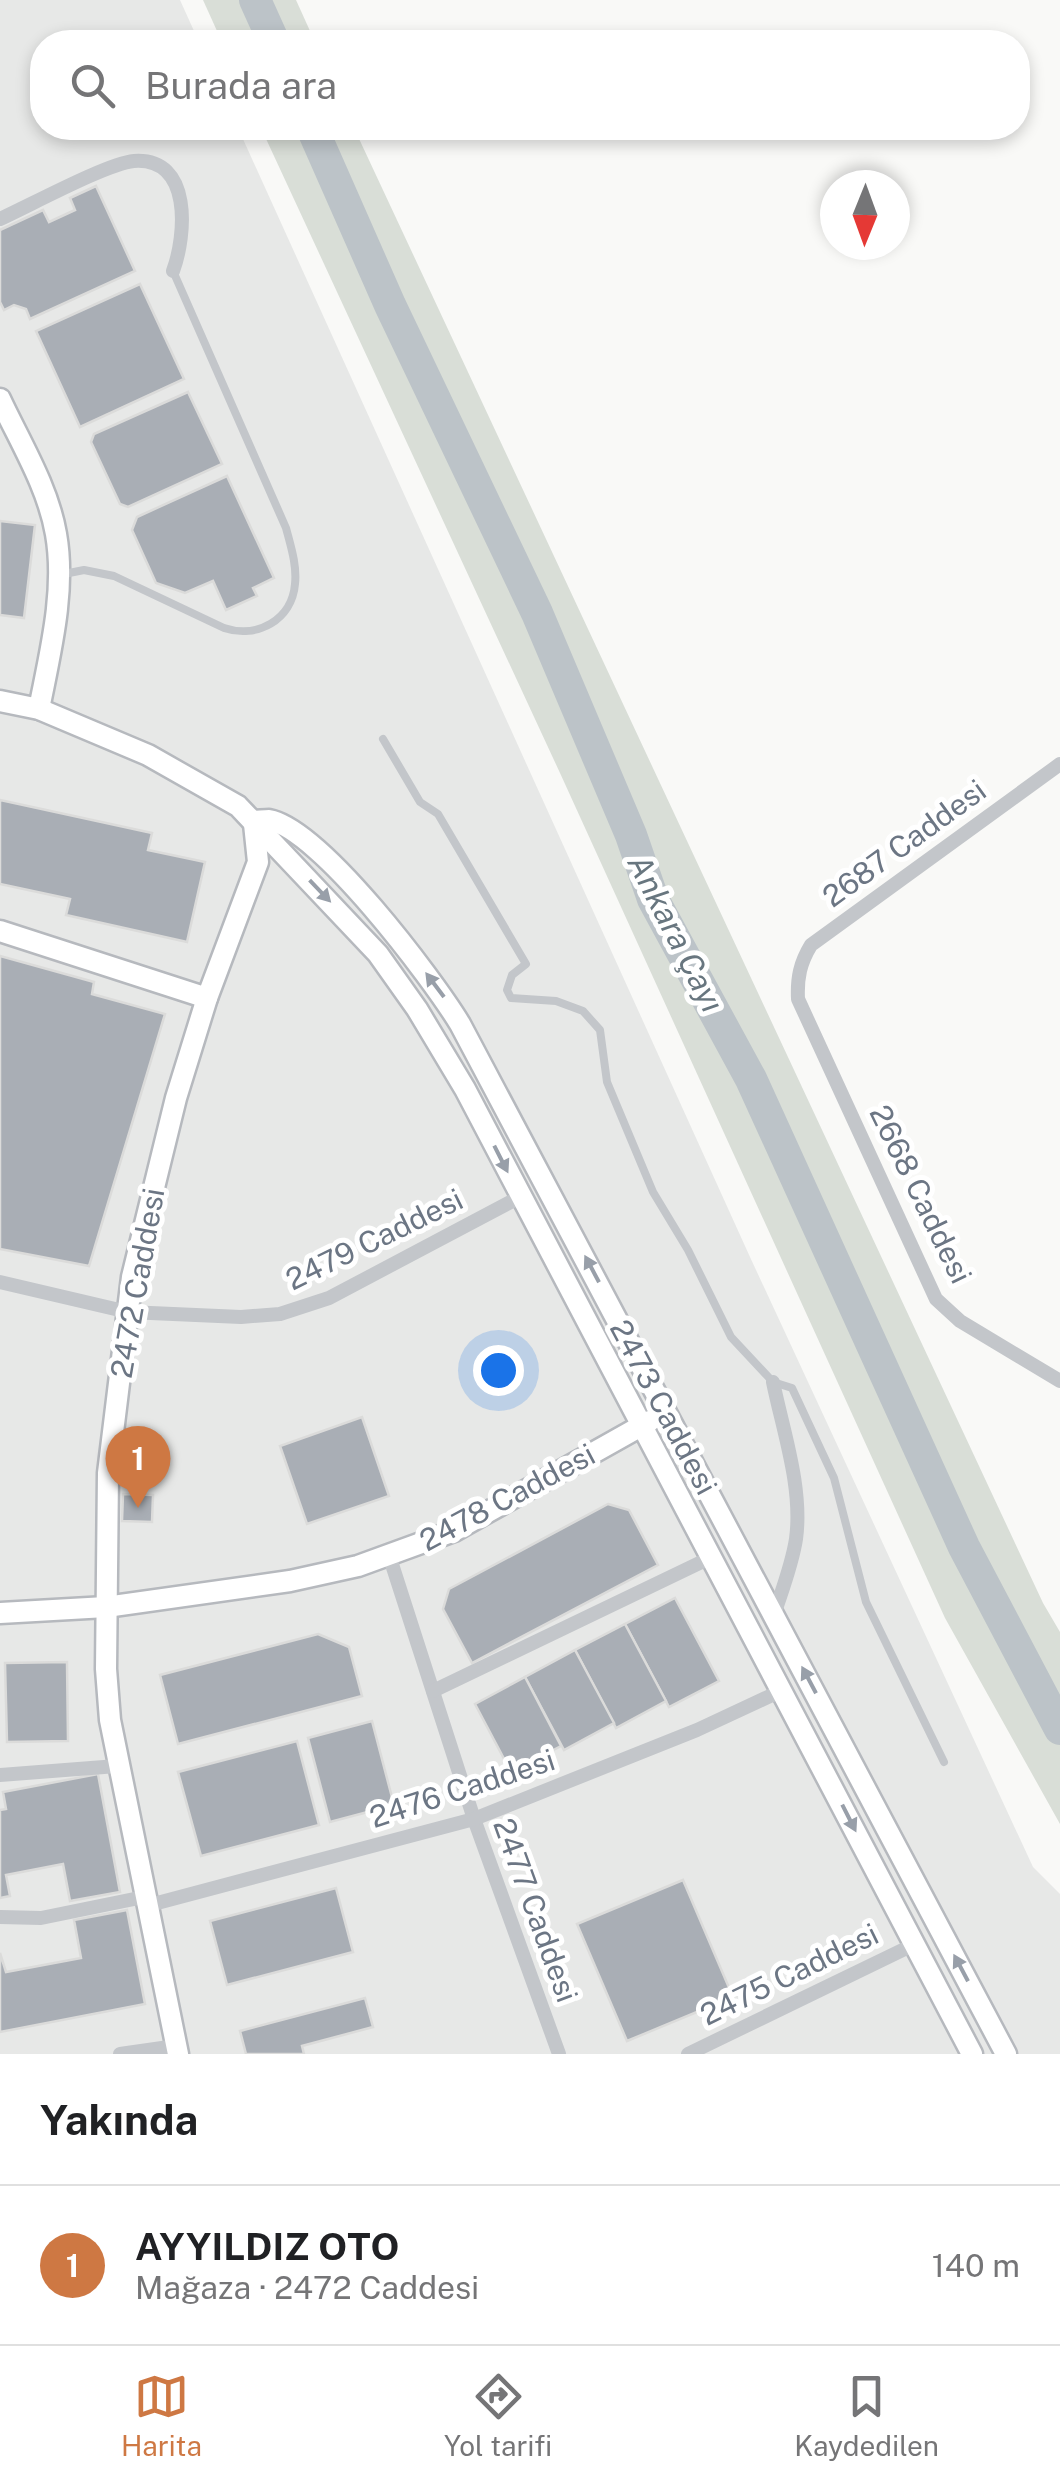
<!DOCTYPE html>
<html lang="tr">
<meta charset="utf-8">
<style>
:root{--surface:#fff;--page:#f6f6f6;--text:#202124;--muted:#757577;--line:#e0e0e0;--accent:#ce7843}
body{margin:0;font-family:"Public Sans",sans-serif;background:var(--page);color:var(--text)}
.compass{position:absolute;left:820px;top:170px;width:90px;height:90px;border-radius:50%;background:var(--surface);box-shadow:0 5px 15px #0003;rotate:181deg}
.you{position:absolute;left:498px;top:1370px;width:35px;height:35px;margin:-25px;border:8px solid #fff;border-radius:50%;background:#1a73e8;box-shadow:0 0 0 15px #1a73e833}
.badge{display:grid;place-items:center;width:65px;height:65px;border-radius:50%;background:var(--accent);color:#fff;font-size:32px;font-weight:700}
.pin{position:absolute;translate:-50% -82px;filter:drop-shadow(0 2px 5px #0008)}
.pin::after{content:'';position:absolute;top:52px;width:35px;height:30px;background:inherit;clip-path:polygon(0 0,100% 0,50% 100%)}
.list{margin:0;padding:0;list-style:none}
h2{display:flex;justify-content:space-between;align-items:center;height:130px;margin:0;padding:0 40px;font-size:42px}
h2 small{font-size:32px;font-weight:400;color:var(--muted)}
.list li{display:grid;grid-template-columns:65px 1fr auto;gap:30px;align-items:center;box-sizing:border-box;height:160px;padding:0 40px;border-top:2px solid var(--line)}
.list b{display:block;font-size:38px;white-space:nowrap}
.list p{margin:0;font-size:32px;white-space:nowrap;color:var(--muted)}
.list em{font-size:32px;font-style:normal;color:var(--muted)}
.icon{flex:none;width:55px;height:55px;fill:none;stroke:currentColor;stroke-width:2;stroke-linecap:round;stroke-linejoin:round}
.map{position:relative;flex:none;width:1060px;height:2054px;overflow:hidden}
.search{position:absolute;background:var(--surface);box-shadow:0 5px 15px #0003;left:30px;right:30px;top:30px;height:110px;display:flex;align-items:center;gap:25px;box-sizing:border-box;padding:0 35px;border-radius:40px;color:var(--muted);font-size:38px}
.sheet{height:290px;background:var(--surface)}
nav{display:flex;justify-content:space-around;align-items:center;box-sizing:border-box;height:140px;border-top:2px solid var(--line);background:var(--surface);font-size:28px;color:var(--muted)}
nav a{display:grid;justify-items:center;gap:5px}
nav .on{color:var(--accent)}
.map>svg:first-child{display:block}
</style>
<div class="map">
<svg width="1060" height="2054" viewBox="0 0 1060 2054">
<rect width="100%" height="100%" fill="#f9f9f7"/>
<!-- built -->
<path fill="#e7e8e7" d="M0 0H180L199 42H42V128H238L750 1257 1033 1867 1060 1894V2054H0Z"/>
<!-- green -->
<g fill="#d9ded7">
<path d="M203 0H296L315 42H222Z"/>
<path d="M261 128H354L1043 1603 1060 1632V1824L945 1618 560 773Z"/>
</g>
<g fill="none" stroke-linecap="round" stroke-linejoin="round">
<!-- river -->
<g stroke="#bcc3c8" stroke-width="32">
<path d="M255 0 274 42"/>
<path d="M312 128 390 305 537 613 631 835 653 899 751 1079 964 1547 1060 1729"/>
</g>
</g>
<!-- building -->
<g fill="#a9aeb5" stroke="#dbdbda" stroke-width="2.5">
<path d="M96 186 135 271 30 319 26 309 14 305 4 310 0 302V230L43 210 49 222 75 210 70 198Z"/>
<path d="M140 284 184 379 80 427 36 331Z"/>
<path d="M188 392 222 464 128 507 120 504 91 442 94 434Z"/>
<path d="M227 476 274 578 253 588 257 596 226 610 213 581 185 593 156 583 132 530 137 517Z"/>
<path d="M0 521 35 525 24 618 0 615Z"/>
<path d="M0 800 152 833 148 850 205 862 187 942 66 915 70 899 0 884Z"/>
<path d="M0 956 94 982 92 994 165 1014 89 1266 0 1249Z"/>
<path d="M362 1417 389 1496 307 1524 280 1446Z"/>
<path d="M123 1494 153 1495 152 1522 122 1521Z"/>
<path d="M608 1504 629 1510 658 1565 472 1663 443 1609 449 1589Z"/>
<path d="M675 1598 719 1681 669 1707 625 1624Z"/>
<path d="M625 1624 666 1701 616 1728 575 1650Z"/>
<path d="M318 1634 349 1647 362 1696 178 1744 160 1675Z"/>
<path d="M575 1650 614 1723 564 1750 525 1677Z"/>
<path d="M67 1662 68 1741 7 1742 5 1663Z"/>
<path d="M525 1677 561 1746 511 1772 475 1704Z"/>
<path d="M372 1721 394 1805 330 1822 308 1738Z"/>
<path d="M297 1741 319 1825 201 1856 178 1772Z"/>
<path d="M98 1774 120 1892 70 1901 63 1864 6 1875 10 1896 0 1898V1810L6 1809 3 1792Z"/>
<path d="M683 1880 733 1997 627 2041 577 1924Z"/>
<path d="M336 1888 353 1952 227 1985 210 1921Z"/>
<path d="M127 1910 145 2004 0 2032V1953L6 1972 81 1958 74 1920Z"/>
<path d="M365 1998 373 2027 302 2046 304 2054H246L240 2031Z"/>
</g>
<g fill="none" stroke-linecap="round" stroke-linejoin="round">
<!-- secondary casing -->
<g stroke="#b6b9be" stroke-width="25">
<g id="secondary">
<path d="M0 399C20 442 48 487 56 534 66 591 50 653 39 709"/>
<path d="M0 701 39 709 148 755 238 806 378 954 417 1009 465 1089 972 2054"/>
<path d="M253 821C258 821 264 820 269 820 320 829 432 978 460 1024L1006 2054"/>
<path d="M0 931 207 998"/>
<path d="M0 1613 106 1607 290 1581 358 1566 454 1531 650 1421"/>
<path d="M178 2054 110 1720 106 1669 108 1473 132 1277 176 1098 207 998 258 862 254 824"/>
</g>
</g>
<!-- lane -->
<g stroke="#c3c6ca" stroke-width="8">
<path d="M59 575 84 570 114 576 224 628C257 639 292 620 295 584 297 565 291 547 286 528L173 271"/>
<path d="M383 739 420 802 438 814 526 964 512 975 507 990 511 998 556 1001 583 1011 600 1030 607 1082 653 1192 688 1250 731 1337 773 1382 792 1388 834 1478 866 1602 944 1762"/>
</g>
<!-- street -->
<g stroke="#c3c6ca" stroke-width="14">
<path d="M0 219C29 206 108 163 134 161 193 157 186 236 173 271"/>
<path d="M1060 764 811 945C800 963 797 978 798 999L936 1299 960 1321 1060 1381"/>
<path d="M0 1282 128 1312 241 1317 280 1314 329 1298 520 1197"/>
<path d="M773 1382C783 1431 803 1488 796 1539 792 1565 782 1590 774 1615"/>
<path d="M389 1555 474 1819 559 2054"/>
<path d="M433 1691 712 1557"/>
<path d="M0 1775 117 1766"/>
<path d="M146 1906 474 1819 697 1730 783 1690"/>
<path d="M0 1917 41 1918 144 1897"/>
<path d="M120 2054 176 2046"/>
<path d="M688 2054 915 1944"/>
</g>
<!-- secondary -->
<use href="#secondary" stroke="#fff" stroke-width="20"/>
</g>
<!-- one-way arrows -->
<defs><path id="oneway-solid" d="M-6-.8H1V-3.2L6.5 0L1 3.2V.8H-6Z" transform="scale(2.5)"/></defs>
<g fill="#989fa9">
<use href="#oneway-solid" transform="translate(320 891) rotate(46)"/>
<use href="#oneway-solid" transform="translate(435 985) rotate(-127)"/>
<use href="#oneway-solid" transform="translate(501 1159) rotate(63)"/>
<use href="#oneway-solid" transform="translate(592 1269) rotate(-118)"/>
<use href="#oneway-solid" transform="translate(809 1680) rotate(-118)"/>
<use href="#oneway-solid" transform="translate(849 1818) rotate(63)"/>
<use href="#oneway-solid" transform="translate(961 1968) rotate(-118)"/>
</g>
<g text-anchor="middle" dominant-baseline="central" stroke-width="10" stroke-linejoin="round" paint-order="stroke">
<!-- street labels -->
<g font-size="30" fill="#6c7684" stroke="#fff">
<text transform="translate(904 843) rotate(-36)">2687 Caddesi</text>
<text transform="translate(921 1194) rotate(64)">2668 Caddesi</text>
<text transform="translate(374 1239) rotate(-26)">2479 Caddesi</text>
<text transform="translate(137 1283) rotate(-80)">2472 Caddesi</text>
<text transform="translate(664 1407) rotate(62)">2473 Caddesi</text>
<text transform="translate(507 1497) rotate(-28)">2478 Caddesi</text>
<text transform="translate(462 1788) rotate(-18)">2476 Caddesi</text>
<text transform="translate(536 1910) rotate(70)">2477 Caddesi</text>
<text transform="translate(789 1974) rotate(-26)">2475 Caddesi</text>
</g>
<!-- water labels -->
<g font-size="32" font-style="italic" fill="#68767f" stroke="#fff">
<text transform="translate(676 933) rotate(63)">Ankara Çayı</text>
</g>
</g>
</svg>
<svg class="compass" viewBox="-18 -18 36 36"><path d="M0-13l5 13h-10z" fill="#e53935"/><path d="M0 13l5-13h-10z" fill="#757577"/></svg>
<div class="you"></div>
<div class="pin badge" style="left:138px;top:1508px">1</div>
<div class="search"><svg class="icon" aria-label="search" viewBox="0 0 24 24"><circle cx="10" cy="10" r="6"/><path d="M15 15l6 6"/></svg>Burada ara</div>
</div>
<section class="sheet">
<h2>Yakında<small></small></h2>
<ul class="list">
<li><span class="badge">1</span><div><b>AYYILDIZ OTO</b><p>Mağaza · 2472 Caddesi</p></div><em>140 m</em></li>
</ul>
</section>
<nav>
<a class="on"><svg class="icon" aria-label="map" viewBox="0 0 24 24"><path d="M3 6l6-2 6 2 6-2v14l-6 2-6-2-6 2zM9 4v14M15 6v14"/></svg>Harita</a>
<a><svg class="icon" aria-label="directions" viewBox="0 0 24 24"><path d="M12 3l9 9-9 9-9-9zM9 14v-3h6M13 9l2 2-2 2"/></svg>Yol tarifi</a>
<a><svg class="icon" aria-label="saved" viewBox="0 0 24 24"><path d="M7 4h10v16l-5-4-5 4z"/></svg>Kaydedilen</a>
</nav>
